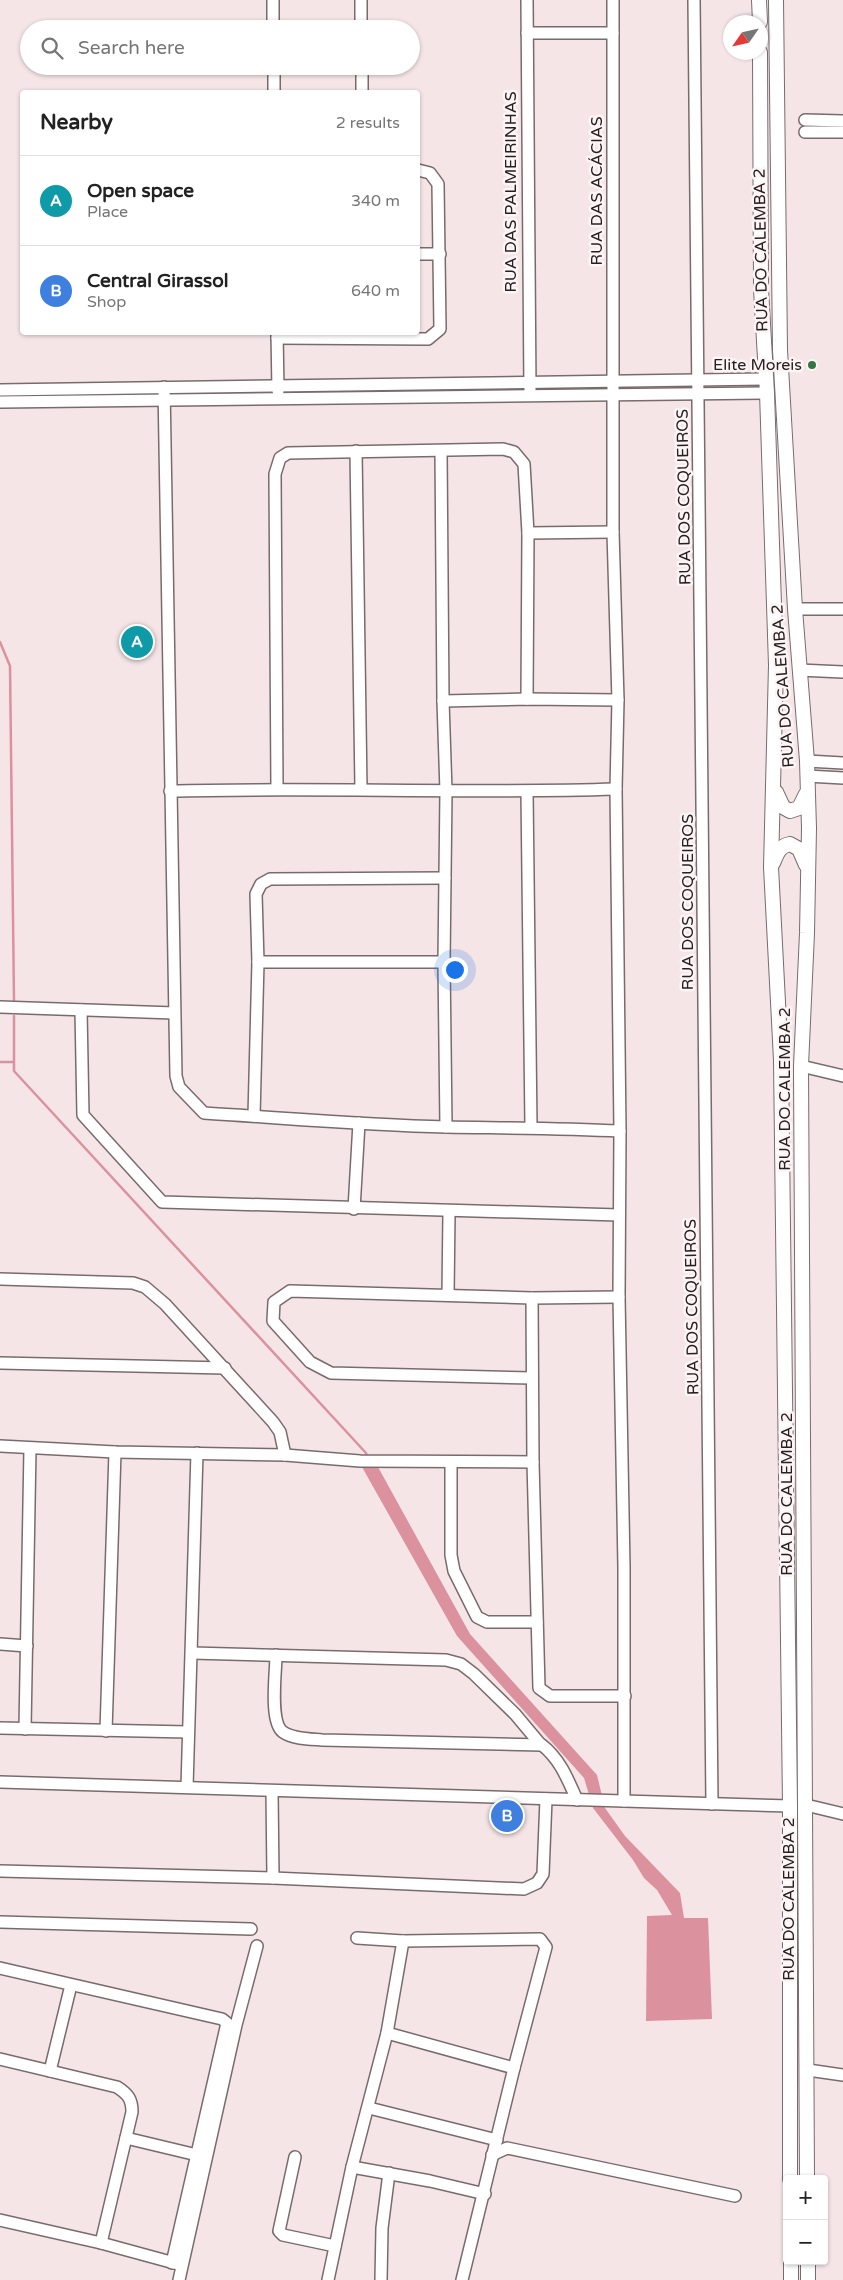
<!DOCTYPE html>
<meta charset="utf-8">
<style>
:root{--surface:#fff;--page:#f6f6f6;--text:#222;--muted:#767676;--line:#e0e0e0;--accent:#317743}
body{margin:0;font-family:"Varela Round",sans-serif;background:var(--page);color:var(--text)}
.controls{position:absolute;right:15px;bottom:15px;display:grid;overflow:hidden;border-radius:5px;box-shadow:0 1px 4px #0004}
.controls button{width:45px;height:45px;display:grid;place-items:center;padding:0;border:0;border-bottom:1px solid var(--line);background:var(--surface);color:var(--text);font:25px sans-serif}
.compass{position:absolute;left:723px;top:15px;width:45px;height:45px;border-radius:50%;background:var(--surface);box-shadow:0 1px 4px #0004;rotate:236deg}
.you{position:absolute;left:454px;top:969px;width:18px;height:18px;margin:-12px;border:4px solid #fff;border-radius:50%;background:#1a73e8;box-shadow:0 0 0 8px #1a73e833}
.badge{display:grid;place-items:center;width:32px;height:32px;border-radius:50%;background:var(--accent);color:#fff;font-size:16px;font-weight:700}
.pin{position:absolute;translate:-50% -50%;border:2px solid #fff;box-shadow:0 1px 5px #0006}
.list{margin:0;padding:0;list-style:none}
h2{display:flex;justify-content:space-between;align-items:center;height:65px;margin:0;padding:0 20px;font-size:21px}
h2 small{font-size:16px;font-weight:400;color:var(--muted)}
.list li{display:grid;grid-template-columns:32px 1fr auto;gap:15px;align-items:center;box-sizing:border-box;height:90px;padding:0 20px;border-top:1px solid var(--line)}
.list b{display:block;font-size:19px;white-space:nowrap}
.list p{margin:0;font-size:16px;white-space:nowrap;color:var(--muted)}
.list em{font-size:16px;font-style:normal;color:var(--muted)}
.icon{flex:none;width:28px;height:28px;fill:none;stroke:currentColor;stroke-width:2;stroke-linecap:round;stroke-linejoin:round}
.map{position:relative;flex:none;width:843px;height:2280px;overflow:hidden}
.search{position:absolute;background:var(--surface);box-shadow:0 1px 4px #0004;left:20px;top:20px;width:400px;height:55px;display:flex;align-items:center;gap:12px;box-sizing:border-box;padding:0 18px;border-radius:28px;color:var(--muted);font-size:19px}
.panel{position:absolute;background:var(--surface);box-shadow:0 1px 4px #0004;left:20px;top:90px;width:400px;height:245px;border-radius:5px}
.map>svg:first-child{display:block}
</style>
<div class="map">
<svg width="843" height="2280" viewBox="0 0 843 2280">
<rect width="100%" height="100%" fill="#f5e5e7"/>
<!-- water -->
<path fill="#dc919f" d="M362 1467H378L470 1634 597 1775 605 1808 625 1836 680 1893 684 1918H708L712 2019 646 2021 647 1916 672 1915 657 1890 644 1878 633 1860 593 1808 584 1778 457 1636Z"/>
<g fill="none" stroke-linecap="round" stroke-linejoin="round">
<!-- stream -->
<g stroke="#dc919f" stroke-width="2.5">
<path d="M0 642 10 666 14 1000"/>
<path d="M14 1016V1071L366 1453 367 1457"/>
<path d="M0 1062H13"/>
</g>
<!-- minor casing -->
<g stroke="#796b6d" stroke-width="14">
<g id="minor">
<path d="M273 0V29"/>
<path d="M361 0V29"/>
<path d="M527 0 530 391"/>
<path d="M613 0V532L618 700 616 789 620 1131 619 1297 624 1567V1801"/>
<path d="M694 0 712 1804"/>
<path d="M527 33H613"/>
<path d="M274 66V92"/>
<path d="M362 66V92"/>
<path d="M805 120 843 121"/>
<path d="M805 132H843"/>
<path d="M418 254H440"/>
<path d="M277 332 278 391"/>
<path d="M277 338 428 339 440 329 438 184 430 173 418 170"/>
<path d="M164 387 176 1076 179 1087 204 1113C285 1118 365 1125 446 1127 504 1128 562 1128 620 1131"/>
<path d="M0 390 767 379"/>
<path d="M0 402 767 393"/>
<path d="M356 451 361 789"/>
<path d="M441 451 443 701 446 791 444 962 446 1127"/>
<path d="M528 533 613 532"/>
<path d="M795 609H843"/>
<path d="M799 670 843 672"/>
<path d="M443 701 527 699 618 700"/>
<path d="M807 761 843 763"/>
<path d="M807 776 843 778"/>
<path d="M277 788 275 474 280 458 288 453 503 449 514 452 524 464 528 533 527 699"/>
<path d="M170 791C318 787 467 794 616 789"/>
<path d="M527 792 531 1127"/>
<path d="M258 962H444"/>
<path d="M0 1007 174 1013"/>
<path d="M81 1010 83 1115 162 1202 619 1215"/>
<path d="M801 1066 843 1076"/>
<path d="M254 1116 258 962 256 894 261 884 270 879 445 878"/>
<path d="M354 1209 359 1123"/>
<path d="M0 1279 133 1283 145 1287 165 1304 273 1422 280 1432 285 1455"/>
<path d="M448 1295 449 1212"/>
<path d="M532 1298 533 1462 539 1688 550 1696H625"/>
<path d="M0 1363 225 1368"/>
<path d="M532 1378 331 1373 310 1362 273 1321 274 1302 290 1291 532 1298 619 1297"/>
<path d="M0 1446 115 1452 285 1455 360 1461 533 1462"/>
<path d="M451 1462V1555L454 1571 477 1617 487 1622H537"/>
<path d="M0 1644 27 1646"/>
<path d="M192 1653 446 1660 461 1664 474 1674 515 1714 541 1745"/>
<path d="M276 1655C276 1672 269 1722 283 1732 293 1739 310 1739 322 1740L542 1745C560 1759 568 1780 577 1800"/>
<path d="M0 1728 188 1732"/>
<path d="M25 1729 30 1448"/>
<path d="M106 1731 115 1452"/>
<path d="M0 1782 790 1806"/>
<path d="M187 1787 197 1453"/>
<path d="M272 1791 273 1878"/>
<path d="M806 1805 843 1814"/>
<path d="M0 1871 273 1878 524 1889 537 1883 543 1874 546 1799"/>
<path d="M0 1922 251 1929"/>
<path d="M357 1938 403 1941 540 1939 546 1947 514 2068 462 2280"/>
<path d="M0 1968 222 2019 227 2023 172 2263"/>
<path d="M387 2033 514 2068"/>
<path d="M0 2059 117 2087C128 2094 132 2099 132 2112L101 2243"/>
<path d="M808 2070 843 2075"/>
<path d="M50 2071 71 1985"/>
<path d="M369 2108 497 2140"/>
<path d="M126 2138 197 2155"/>
<path d="M492 2155 507 2148 735 2196"/>
<path d="M295 2157 279 2231 283 2235 335 2246"/>
<path d="M352 2167 430 2181 485 2194"/>
<path d="M0 2220 101 2243 178 2264"/>
<path d="M179 2280 236 2025 257 1946"/>
<path d="M328 2280 352 2167 387 2033 403 1941"/>
<path d="M381 2280 382 2228 389 2173"/>
</g>
</g>
<!-- major casing -->
<g stroke="#796b6d" stroke-width="16">
<g id="major">
<path d="M759 0 760 22"/>
<path d="M776 0 780 350 795 609 807 761 809 828 807 933 801 1066 807 2179"/>
<path d="M760 52 761 289 767 393 776 665 771 867 781 1060 790 1806V2179"/>
<path d="M776 792 783 807 790 811 799 808 806 794"/>
<path d="M773 863C777 854 779 846 790 844L799 849 806 865"/>
<path d="M791 2261V2280"/>
<path d="M808 2261V2280"/>
</g>
</g>
<!-- minor -->
<use href="#minor" stroke="#fff" stroke-width="11"/>
<!-- major -->
<use href="#major" stroke="#fff" stroke-width="14"/>
</g>
<!-- markers -->
<circle fill="#317743" stroke="#fdf4f5" stroke-width="2" cx="812" cy="365" r="5"/>
<g text-anchor="middle" dominant-baseline="central" stroke-width="5" stroke-linejoin="round" paint-order="stroke">
<!-- street labels -->
<g font-size="16" fill="#262021" stroke="#fdf4f5">
<text transform="translate(597 191) rotate(-90)">RUA DAS ACÁCIAS</text>
<text transform="translate(511 192) rotate(-90)">RUA DAS PALMEIRINHAS</text>
<text transform="translate(761 250) rotate(-91)">RUA DO CALEMBA 2</text>
<text transform="translate(684 497) rotate(-91)">RUA DOS COQUEIROS</text>
<text transform="translate(783 686) rotate(-94)">RUA DO CALEMBA 2</text>
<text transform="translate(688 902) rotate(-90)">RUA DOS COQUEIROS</text>
<text transform="translate(785 1089) rotate(-90)">RUA DO CALEMBA 2</text>
<text transform="translate(692 1307) rotate(-91)">RUA DOS COQUEIROS</text>
<text transform="translate(787 1494) rotate(-90)">RUA DO CALEMBA 2</text>
<text transform="translate(789 1899) rotate(-90)">RUA DO CALEMBA 2</text>
</g>
<!-- poi labels -->
<g font-size="16" fill="#262021" stroke="#fdf4f5" text-anchor="end">
<text x="802" y="365">Elite Moreis</text>
</g>
</g>
</svg>
<div class="controls">
<button>+</button>
<button>−</button>
</div>
<svg class="compass" viewBox="-18 -18 36 36"><path d="M0-13l5 13h-10z" fill="#e53935"/><path d="M0 13l5-13h-10z" fill="#767676"/></svg>
<div class="you"></div>
<div class="pin badge" style="left:137px;top:642px;background:#0f9aa8">A</div>
<div class="pin badge" style="left:507px;top:1816px;background:#3f7fe0">B</div>
<div class="search"><svg class="icon" aria-label="search" viewBox="0 0 24 24"><circle cx="10" cy="10" r="6"/><path d="M15 15l6 6"/></svg>Search here</div>
<section class="panel">
<h2>Nearby<small>2 results</small></h2>
<ul class="list">
<li><span class="badge" style="background:#0f9aa8">A</span><div><b>Open space</b><p>Place</p></div><em>340 m</em></li>
<li><span class="badge" style="background:#3f7fe0">B</span><div><b>Central Girassol</b><p>Shop</p></div><em>640 m</em></li>
</ul>
</section>
</div>
